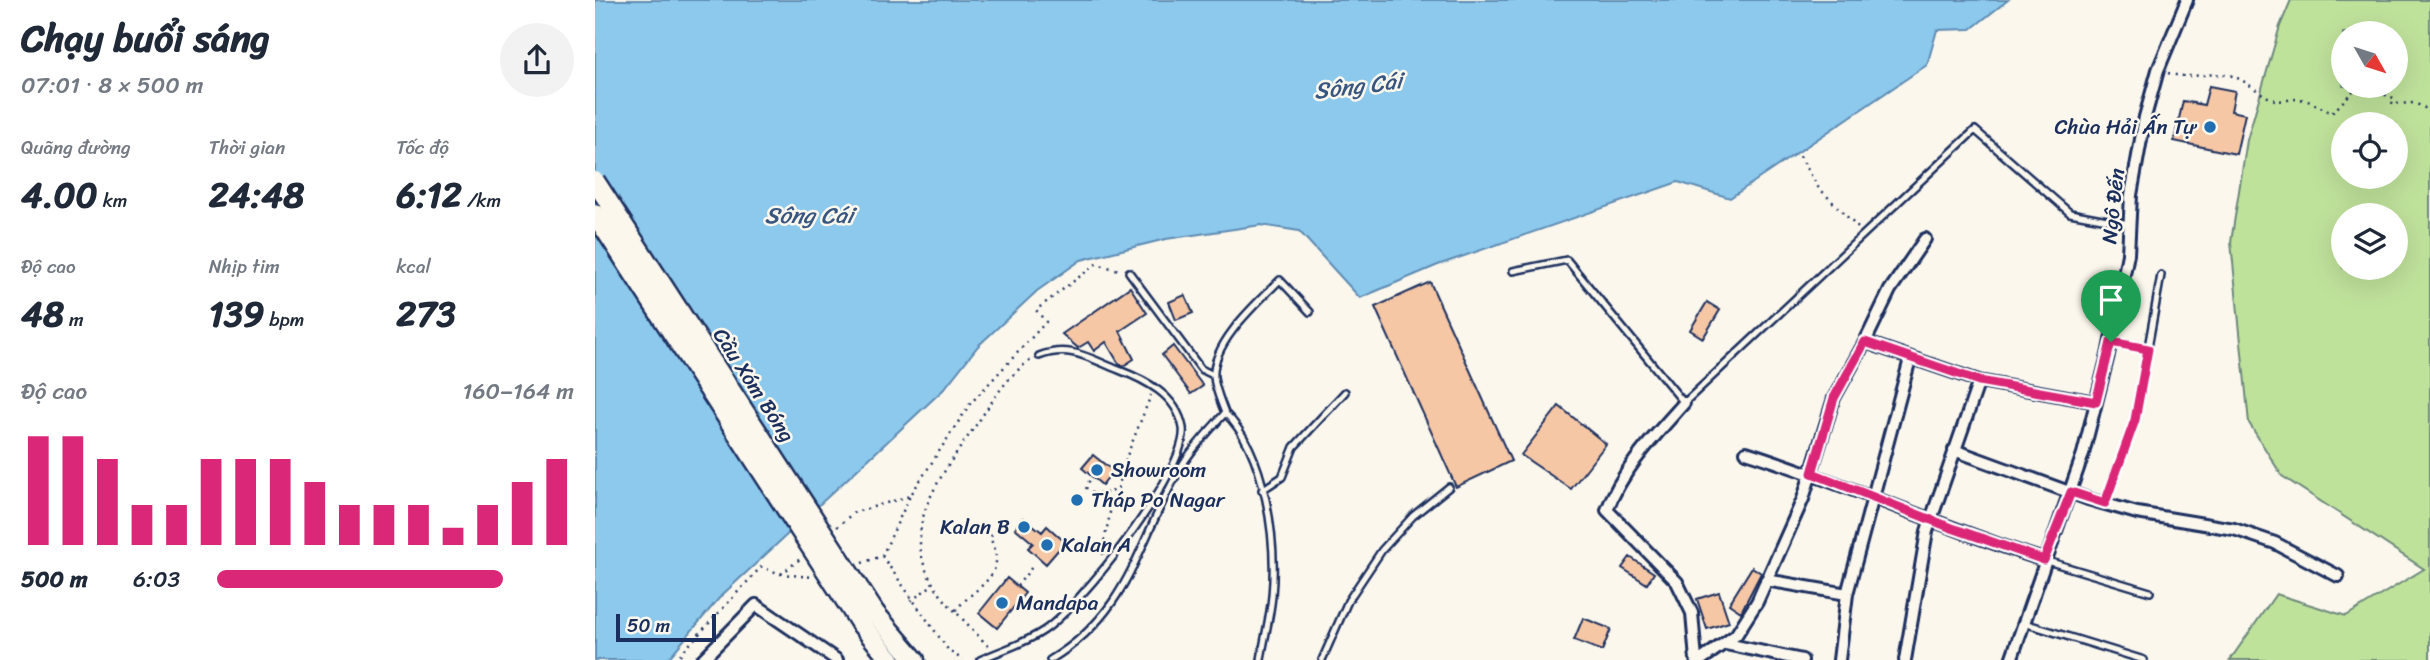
<!DOCTYPE html>
<html lang="vi">
<meta charset="utf-8">
<style>
:root{--surface:#fff;--page:#f2f2f3;--text:#1f2937;--muted:#747a83;--accent:#db2777}
body{margin:0;font-family:Sriracha,sans-serif;background:var(--page);color:var(--text);height:100vh;display:flex;flex-direction:column;font-size:26px;white-space:nowrap}
*{box-sizing:border-box;margin:0}
p{font-size:23px;color:var(--muted)}
.icon{flex:none;width:38px;height:38px;fill:none;stroke:currentColor;stroke-width:2;stroke-linecap:round;stroke-linejoin:round}
.map{position:relative;flex:1;overflow:hidden}
.panel{display:flex;flex-direction:column;background:var(--surface);width:595px}
.panel>*{flex:none}
.needle{width:46px;rotate:129deg}
.fabs{position:absolute;left:1736px;top:21px;display:grid;gap:14px}
.fabs a{display:grid;place-items:center;width:77px;height:77px;border-radius:50%;background:var(--surface);box-shadow:0 7px 28px #0002;font-size:35px}
.scale{position:absolute;left:21px;bottom:18px;width:100px;box-sizing:border-box;padding-left:7px;border:4px solid #1b2f5e;border-top:0;font-size:19px;line-height:24px;white-space:nowrap;color:#1b2f5e;-webkit-text-stroke:5px #fbf7ec;paint-order:stroke}
.pin{position:absolute;display:grid;place-items:center;width:60px;height:60px;color:#fff;margin:-72px -30px;border-radius:50% 50% 50% 0;rotate:-45deg;box-shadow:0 0 7px #0007}
.pin .icon{rotate:45deg}
.round{display:grid;place-items:center;flex:none;width:74px;height:74px;border-radius:37px;background:var(--page)}
.headline{display:flex;align-items:center;justify-content:space-between;height:119px;padding:0 21px}
h1{font-size:38px;font-weight:700;line-height:52px}
.metrics{display:grid;grid-template-columns:repeat(3,1fr);gap:10px;height:119px;padding:7px 21px}
.metrics div{display:grid;align-content:center}
.metrics b{font-size:35px;font-weight:700}
.metrics small{font-size:19px;font-weight:400}
.metrics p{font-size:19px}
.chart{height:196px;padding:14px 21px}
.chart p{display:flex;justify-content:space-between}
.chart svg{width:100%;height:126px;margin-top:7px;stroke:var(--accent);stroke-width:6}
ul{padding:0 21px;list-style:none;font-size:23px}
li{display:grid;grid-template-columns:112px 84px 1fr;align-items:center;height:52px}
li i{height:18px;border-radius:9px;background:var(--accent)}
main{display:flex;flex:1;min-height:0}
.map>svg:first-child{display:block}
.green{fill:#bfe29b;stroke:#6d887c;stroke-width:2;fill-rule:evenodd}
.water{fill:#8cc9ec;stroke:#5f8bb3;stroke-width:2}
.building{fill:#f6c7a5;stroke:#1b2f5e;stroke-width:2}
.lines{fill:none;stroke-linecap:round;stroke-linejoin:round}
.lane-casing{stroke:#1b2f5e;stroke-width:10}
.street-casing{stroke:#1b2f5e;stroke-width:16}
.primary-casing{stroke:#1b2f5e;stroke-width:23}
.path{stroke:#1b2f5e;stroke-width:2.5;stroke-dasharray:2 5;stroke-linecap:butt}
.lane{stroke:#fbf7ec;stroke-width:5}
.street{stroke:#fbf7ec;stroke-width:10}
.primary{stroke:#fbf7ec;stroke-width:18}
.primary-bridge-casing{stroke:#1b2f5e;stroke-width:23;stroke-linecap:butt}
.primary-bridge{stroke:#fbf7ec;stroke-width:18}
.route-casing{stroke:#fff;stroke-width:14}
.route{stroke:#db2777;stroke-width:9}
.poi-dot{fill:#1f6fb2;stroke:#fbf7ec;stroke-width:2.5}
.labels{text-anchor:middle;dominant-baseline:central;stroke-width:5;stroke-linejoin:round;paint-order:stroke}
.poi-label{font-size:21px;fill:#1b2f5e;stroke:#fbf7ec;text-anchor:start}
.street-label{font-size:21px;fill:#1b2f5e;stroke:#fbf7ec}
.water-label{font-size:23px;font-style:italic;fill:#375682;stroke:#fbf7ec}
</style>
<main>
<section class="panel">
<div class="headline"><div><h1>Chạy buổi sáng</h1><p>07:01 · 8 × 500 m</p></div><a class="round"><svg class="icon" aria-label="share" viewBox="0 0 24 24"><path d="M12 15V3M7 8l5-5 5 5M5 13v7h14v-7"/></svg></a></div>
<div class="metrics">
<div><p>Quãng đường</p><b>4.00<small> km</small></b></div>
<div><p>Thời gian</p><b>24:48</b></div>
<div><p>Tốc độ</p><b>6:12<small> /km</small></b></div>
</div>
<div class="metrics">
<div><p>Độ cao</p><b>48<small> m</small></b></div>
<div><p>Nhịp tim</p><b>139<small> bpm</small></b></div>
<div><p>kcal</p><b>273</b></div>
</div>
<div class="chart"><p><span>Độ cao</span>160–164 m</p>
<svg viewBox="0 0 160 44" preserveAspectRatio="none"><path d="M5 44V6M15 44V6M25 44V14M35 44V30M45 44V30M55 44V14M65 44V14M75 44V14M85 44V22M95 44V30M105 44V30M115 44V30M125 44V38M135 44V30M145 44V22M155 44V14"/></svg>
</div>
<ul>
<li><b>500 m</b>6:03<i style="width:80%"></i></li>
</ul>
</section>
<div class="map">
<svg width="1835" height="660" viewBox="0 0 1835 660">
<rect width="100%" height="100%" fill="#fbf7ec"/>
<filter id="ink" filterUnits="userSpaceOnUse"><feTurbulence type="fractalNoise" baseFrequency=".0143" numOctaves="2"/><feDisplacementMap in="SourceGraphic" scale="14" xChannelSelector="R" yChannelSelector="G"/><feConvolveMatrix kernelMatrix="1 2 1 2 8 2 1 2 1" color-interpolation-filters="sRGB"/></filter>
<g filter="url(#ink)">
<path class="green" d="M1696,0H1835V660H1635L1681,594L1751,616L1829,569L1687,476L1654,423L1636,242L1652,140L1685,26ZM1748,33H1801V86H1748ZM1748,124H1801V177H1748ZM1748,215H1801V268H1748Z"/>
<path class="water" d="M0,0H1413L1376,29L1342,30L1332,65L1135,198L1083,182L843,265L765,298L704,231L666,225L571,239L486,260L442,291L383,346L349,389L126,596L72,660H0Z"/>
<path class="building" d="M1614,86L1640,91L1636,111L1650,114L1641,154L1579,141L1588,101L1609,105Z
M835,282L916,461L861,487L780,307Z
M535,287L552,313L525,331L539,359L528,366L524,364L511,342L499,351L493,342L483,348L467,334Z
M590,295L598,313L581,320L574,302Z
M1112,302L1125,310L1108,338L1095,330Z
M578,346L608,386L596,394L567,355Z
M964,406L1011,444L976,489L926,455Z
M498,455L518,471L507,485L487,468Z
M429,518L447,532L452,526L470,542L451,564L433,548L438,543L420,528Z
M1035,557L1059,573L1052,584L1027,568Z
M1157,567L1166,573L1146,612L1134,604Z
M412,578L430,593L402,628L384,613Z
M1124,592L1134,622L1112,629L1102,599Z
M988,618L1016,629L1007,651L979,640Z"/>
<g class="lines">
<defs>
<path id="lane" d="M918,271L972,260L1089,403L1380,130L1475,213L1534,224
M534,272L606,369L618,375
M1516,342L1553,349
M630,413C626,402 620,389 619,377C616,343 663,302 685,280L715,312
M667,490L687,477L699,447L750,392
M1510,503L1540,420L1566,275
M1449,560L1555,592
M1429,623L1549,660
M385,660C406,650 429,644 448,631C484,608 594,469 588,428C582,395 550,380 524,370C495,359 476,344 444,356
M455,660C536,612 542,542 586,467C598,447 615,430 630,413C671,452 682,542 677,596C675,618 669,639 666,660
M727,660L753,601L787,550L818,516L854,487"/>
<path id="street" d="M1270,342L1295,290L1330,239
M1089,403C1059,437 1028,468 1012,510L1082,582L1097,613L1101,660
M1359,450L1493,499L1542,513L1639,529L1680,543L1743,576
M1151,452C1252,484 1348,528 1449,560
M1171,580L1252,594
M1131,644L1207,660
M107,660L161,605L242,660
M1106,660L1141,635L1162,602L1208,499L1239,398L1270,342L1384,381L1501,402
M1244,660L1252,594L1315,359
M1310,660L1332,531L1384,381
M1416,660L1488,454L1513,355L1533,254L1536,195L1550,117L1563,70L1592,0"/>
<path id="primary" d="M280,613L320,660
M265,623L296,660"/>
</defs>
<use href="#lane" class="lane-casing"/>
<use href="#street" class="street-casing"/>
<use href="#primary" class="primary-casing"/>
<path class="path" d="M1573,73C1594,80 1611,72 1633,75C1650,78 1664,95 1680,100C1686,102 1695,99 1702,99C1714,99 1726,108 1737,113L1760,89H1773L1799,98L1797,104L1820,103L1829,108L1835,104
M1205,156L1223,187L1264,229
M491,489L496,476
M496,493H514L523,488L533,453L556,395
M242,527L258,513L315,496
M508,555C508,530 519,518 514,493
M287,556L315,496L375,404L451,322L441,310L501,264L524,270
M267,563L287,556L354,651L368,660
M186,574L205,559
M422,586L437,567
M316,601L337,585
M360,611C293,544 335,491 379,428C396,404 412,374 438,359
M393,646L360,611C381,585 415,577 395,538L397,535
M80,660L166,567L186,574L217,577"/>
<use href="#lane" class="lane"/>
<use href="#street" class="street"/>
<use href="#primary" class="primary"/>
<defs>
<path id="primary-bridge" d="M0,181L280,613
M0,214L265,623"/>
</defs>
<use href="#primary-bridge" class="primary-bridge-casing"/>
<use href="#primary-bridge" class="primary-bridge"/>
</g>
</g>
<g class="lines" filter="url(#ink)">
<defs>
<path id="route" d="M1270,342L1384,381L1501,402L1516,342L1553,349L1540,420L1510,503L1476,492L1449,560L1357,528L1217,473L1239,398Z"/>
</defs>
<use href="#route" class="route-casing"/>
<use href="#route" class="route"/>
</g>
<g class="poi-dot">
<circle cx="1615" cy="127" r="7"/>
<circle cx="502" cy="470" r="7"/>
<circle cx="482" cy="500" r="7"/>
<circle cx="429" cy="527" r="7"/>
<circle cx="452" cy="545" r="7"/>
<circle cx="407" cy="603" r="7"/>
</g>
<g class="labels">
<g class="poi-label">
<text x="1601" y="127" text-anchor="end">Chùa Hải Ấn Tự</text>
<text x="516" y="470">Showroom</text>
<text x="496" y="500">Tháp Po Nagar</text>
<text x="415" y="527" text-anchor="end">Kalan B</text>
<text x="466" y="545">Kalan A</text>
<text x="421" y="603">Mandapa</text>
</g>
<g class="street-label">
<text transform="translate(1518 206) rotate(-84)">Ngô Đến</text>
<text transform="translate(159 385) rotate(57)">Cầu Xóm Bóng</text>
</g>
<g class="water-label">
<text transform="translate(763 86) rotate(-7)">Sông Cái</text>
<text x="214" y="215">Sông Cái</text>
</g>
</g>
</svg>
<div class="fabs">
<a><svg class="needle" viewBox="-14 -14 28 28"><path d="M0-13l5 13h-10z" fill="#e53935"/><path d="M0 13l5-13h-10z" fill="#747a83"/></svg></a>
<a><svg class="icon" aria-label="locate" viewBox="0 0 24 24"><circle cx="12" cy="12" r="6"/><path d="M12 2v4M12 18v4M2 12h4M18 12h4"/></svg></a>
<a><svg class="icon" aria-label="layers" viewBox="0 0 24 24"><path d="M12 4l9 5-9 5-9-5zM3 14l9 5 9-5"/></svg></a>
</div>
<div class="scale">50 m</div>
<div class="pin" style="left:1516px;top:342px;background:#1e9e55"><svg class="icon" aria-label="arrive" viewBox="0 0 24 24"><path d="M6 21V4h12l-3 4 3 4H6"/></svg></div>
</div>
</main>
